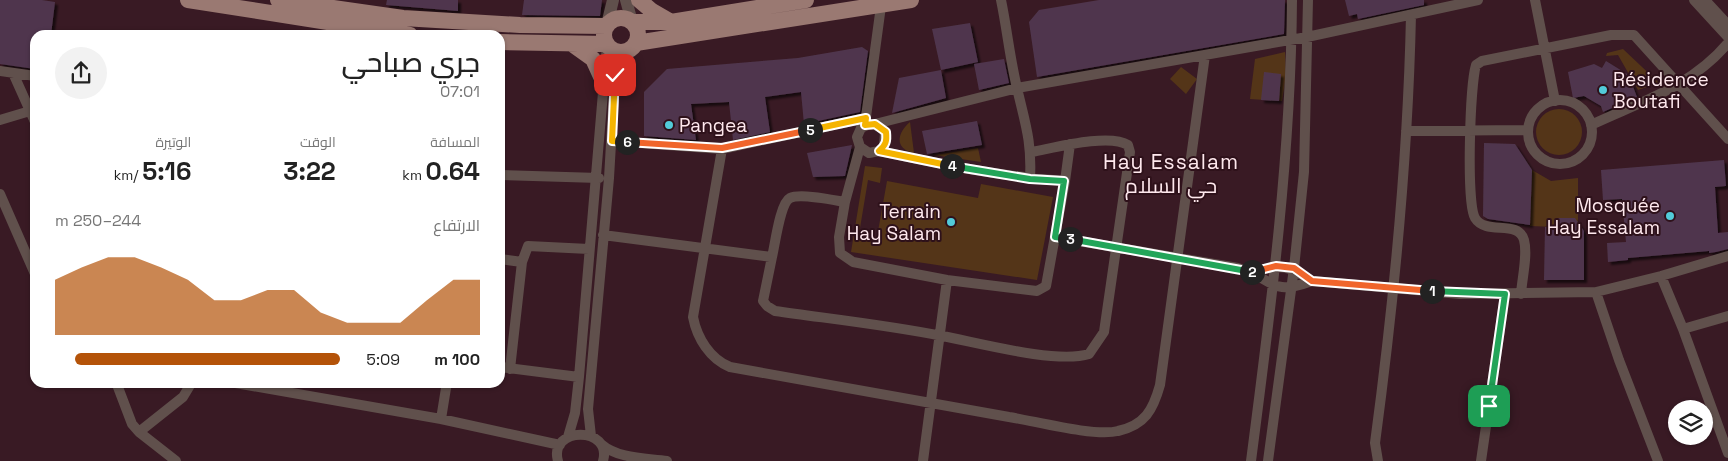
<!DOCTYPE html>
<html lang="ar">
<meta charset="utf-8">
<style>
:root{--surface:#fff;--page:#f2f2f2;--text:#222;--muted:#767676;--accent:#b45309}
body{margin:0;font-family:"Space Grotesk",Cairo,sans-serif;background:var(--page);color:var(--text);direction:rtl;height:100vh;display:flex;flex-direction:column;font-size:19px;white-space:nowrap}
*{box-sizing:border-box;margin:0}
p{font-size:16px;color:var(--muted)}
.icon{flex:none;width:28px;height:28px;fill:none;stroke:currentColor;stroke-width:2;stroke-linecap:round;stroke-linejoin:round}
.map{position:relative;flex:1;overflow:hidden;direction:ltr}
.drawer{position:absolute;left:30px;top:30px;width:475px;height:358px;display:flex;flex-direction:column;background:var(--surface);border-radius:15px;box-shadow:0 1px 4px #0004;direction:rtl}
.drawer>*{flex:none}
.fabs{position:absolute;left:1668px;top:400px;display:grid;gap:10px}
.fabs a{display:grid;place-items:center;width:45px;height:45px;border-radius:50%;background:var(--surface);box-shadow:0 1px 4px #0004;font-size:25px}
.pin{position:absolute;display:grid;place-items:center;width:42px;height:42px;color:#fff;margin:-21px;border-radius:10px;box-shadow:0 2px 8px #0006}
.km{position:absolute;width:25px;height:25px;margin:-12px;border-radius:50%;background:#222;color:#fff;font-size:14px;line-height:25px;text-align:center}
.round{display:grid;place-items:center;flex:none;width:52px;height:52px;border-radius:26px;background:var(--page)}
.headline{display:flex;align-items:center;justify-content:space-between;height:85px;padding:0 25px}
h1{font-size:28px;font-weight:600;line-height:38px}
.metrics{display:grid;grid-template-columns:repeat(3,1fr);gap:8px;height:85px;padding:5px 25px}
.metrics div{display:grid;align-content:center}
.metrics b{font-size:25px;font-weight:600}
.metrics small{font-size:14px;font-weight:400}
.metrics p{font-size:14px}
.chart{height:140px;padding:10px 25px}
.chart p{display:flex;justify-content:space-between}
.chart svg{width:100%;height:90px;margin-top:5px;fill:var(--accent);opacity:.7}
ul{padding:0 25px;list-style:none;font-size:16px}
li{display:grid;grid-template-columns:80px 60px 1fr;align-items:center;height:38px}
li i{height:12px;border-radius:6px;background:var(--accent)}
.map>svg:first-child{display:block}
.green{fill:#543518}
.building{fill:#4f364d;filter:url(#shadow)}
.lines{fill:none;stroke-linecap:round;stroke-linejoin:round}
.minor{stroke:#60504c;stroke-width:10}
.tertiary{stroke:#60504c;stroke-width:12}
.primary{stroke:#9a7972;stroke-width:16}
.split-1-casing{stroke:#fff;stroke-width:10}
.split-2-casing{stroke:#fff;stroke-width:10}
.split-3-casing{stroke:#fff;stroke-width:10}
.split-4-casing{stroke:#fff;stroke-width:10}
.split-5-casing{stroke:#fff;stroke-width:10}
.split-6-casing{stroke:#fff;stroke-width:10}
.split-7-casing{stroke:#fff;stroke-width:10}
.split-1{stroke:#22a559;stroke-width:6}
.split-2{stroke:#f0652b;stroke-width:6}
.split-3{stroke:#22a559;stroke-width:6}
.split-4{stroke:#22a559;stroke-width:6}
.split-5{stroke:#f5b400;stroke-width:6}
.split-6{stroke:#f0652b;stroke-width:6}
.split-7{stroke:#f5b400;stroke-width:6}
.poi-dot{fill:#52cbd9;stroke:#2e111a;stroke-width:2}
.labels{text-anchor:middle;dominant-baseline:central;stroke-width:4;stroke-linejoin:round;paint-order:stroke}
.poi-label{font-size:19px;fill:#fee8ed;stroke:#2e111a;text-anchor:start}
.quarter-label{font-size:21px;letter-spacing:1px;fill:#fee8ed;stroke:#2e111a}
</style>
<div class="map">
<svg width="1728" height="461" viewBox="0 0 1728 461">
<defs>
<filter id="shadow"><feDropShadow dx="3" dy="3" stdDeviation="1" flood-color="#0009"/></filter>
</defs>
<rect width="100%" height="100%" fill="#391a24"/>
<path class="green" d="M1623,49L1659,83L1638,90L1618,55L1606,56L1607,53Z
M1285,52L1286,75L1282,101L1250,99L1255,59Z
M1181,67L1197,79L1186,94L1170,79Z
M1536 132a23 23 0 1 1 46 0a23 23 0 1 1-46 0Z
M910,122L914,153C894,149 897,133 910,122Z
M978,148L981,162L934,155Z
M865,166L882,168L880,183L868,180L859,234L877,237L887,181L978,198L981,184L1053,197L1037,280L851,252Z
M1532,170L1551,181L1578,178V223L1556,227L1530,226Z"/>
<path class="building" d="M0,0H42L55,2L51,35H35V69L0,64Z
M387,0H458V11L386,5Z
M524,0H602L600,16L522,15Z
M1099,0H1285L1284,34L1037,77L1029,22L1039,10Z
M1345,0H1424V5L1358,19L1357,14L1349,16Z
M970,23L978,62L941,70L932,29Z
M862,47L868,51L860,112L804,124L801,92L765,97L770,132L733,140L729,102L691,104L696,140L644,136V92L667,69L798,58Z
M1004,59L1009,83L979,90L974,64Z
M1606,61L1627,74L1624,80L1632,84L1637,97L1603,112L1601,106L1584,96L1573,98L1568,72L1594,64L1602,68Z
M941,70L946,98L892,113L899,78Z
M1264,72L1281,74L1279,101L1261,100Z
M977,121L982,145L927,154L922,131Z
M1484,143L1515,144L1532,170L1530,225L1488,219L1483,216Z
M852,145L845,176L813,177L807,153Z
M1724,160L1726,186L1715,187L1718,233L1728,232V249L1716,252L1709,253V251L1628,258V260L1608,262L1607,243L1626,242L1622,199L1603,200L1601,170Z
M1558,218H1575L1584,231V280H1544L1545,227H1553Z"/>
<g class="lines">
<path class="minor" d="M1001,0C1007,29 1010,59 1017,88C1025,123 1032,141 1030,179
M1535,0L1555,101
M1694,0L1728,37
M1705,0L1728,25
M330,35L332,24
M0,71L35,76
M13,73L35,122
M1528 132a32 32 0 1 1 64 0a32 32 0 1 1-64 0Z
M0,120L30,111
M865,124L881,6
M875,124L1017,88L1307,37L1478,0
M1591,125C1642,101 1691,87 1728,43
M1406,131L1528,130
M612,141L722,149L866,118
M860,147L869,153L879,151L884,146L885,132L881,127L870,124L861,128L857,137L860,147L845,202L839,237L840,253L853,262L947,280L1037,291L1046,286L1065,181C1002,177 941,164 879,151
M722,149L693,317C697,338 710,359 730,367C823,383 916,400 1009,417C1035,421 1094,437 1118,431C1145,425 1153,410 1160,385L1205,55
M500,175L599,178
M1065,181L1070,144
M0,194L35,274
M603,235L772,257L763,301L767,306L775,311C831,319 887,325 942,336C979,343 1056,364 1089,354L1104,332L1130,152L1128,145C1109,133 1054,148 1032,152
M1055,237L1238,268C1275,278 1268,297 1312,281L1460,294L1596,292L1661,276L1728,256
M772,257C775,245 780,203 790,198C800,193 833,200 845,202
M500,259L522,262L510,369
M522,262L528,246L589,249
M1254,272C1281,264 1288,265 1312,281
M1661,276L1683,329L1728,453
M1596,292L1619,360L1658,461
M1521,294C1522,278 1528,255 1524,240C1518,219 1486,236 1475,218C1466,203 1470,85 1476,65L1482,61L1611,35H1634L1728,139
M1683,329L1728,316
M500,367L579,377
M116,382L132,424L139,432L176,461
M230,382L441,419L560,445
M441,419L447,382
M139,432L183,397L192,382
M591,436L588,409L609,178L615,75L622,52
M568,437L575,413L579,377L607,45
M601,444C618,459 646,458 667,461
M558,461C548,426 613,426 603,461
M923,461L947,280
M1251,461C1271,307 1291,155 1292,0
M1268,461L1294,268L1304,172L1308,0
M1378,461L1375,443C1394,301 1408,158 1411,15
M1481,461L1505,295"/>
<path class="tertiary" d="M626,0L632,22
M607,25L613,0"/>
<path class="primary" d="M188,0L410,35
M278,0L403,18L520,25L607,26
M639,0L652,11L671,22
M604 35a17 17 0 1 1 34 0a17 17 0 1 1-34 0Z
M633,22H671L806,0
M500,42L607,44
M636,43L911,0
M572,44L593,59L603,81"/>
</g>
<g class="lines">
<defs>
<path id="split-1" d="M1432,291L1505,294L1489,406"/>
<path id="split-2" d="M1252,272L1276,266L1294,268L1312,281L1432,291"/>
<path id="split-3" d="M1070,239L1252,272"/>
<path id="split-4" d="M952,166L1030,179L1064,181L1055,237L1070,239"/>
<path id="split-5" d="M810,130L866,118L865,125L875,124L886,132C887,141 886,145 879,151L952,166"/>
<path id="split-6" d="M627,142L722,148L810,130"/>
<path id="split-7" d="M615,75L612,141L627,142"/>
</defs>
<use href="#split-1" class="split-1-casing"/>
<use href="#split-2" class="split-2-casing"/>
<use href="#split-3" class="split-3-casing"/>
<use href="#split-4" class="split-4-casing"/>
<use href="#split-5" class="split-5-casing"/>
<use href="#split-6" class="split-6-casing"/>
<use href="#split-7" class="split-7-casing"/>
<use href="#split-1" class="split-1"/>
<use href="#split-2" class="split-2"/>
<use href="#split-3" class="split-3"/>
<use href="#split-4" class="split-4"/>
<use href="#split-5" class="split-5"/>
<use href="#split-6" class="split-6"/>
<use href="#split-7" class="split-7"/>
</g>
<g class="poi-dot">
<circle cx="1603" cy="90" r="5"/>
<circle cx="669" cy="125" r="5"/>
<circle cx="1670" cy="216" r="5"/>
<circle cx="951" cy="222" r="5"/>
</g>
<g class="labels">
<g class="poi-label">
<text x="1613" y="79">Résidence<tspan x="1613" dy="22">Boutafi</tspan></text>
<text x="679" y="125">Pangea</text>
<text x="1660" y="205" text-anchor="end">Mosquée<tspan x="1660" dy="22">Hay Essalam</tspan></text>
<text x="941" y="211" text-anchor="end">Terrain<tspan x="941" dy="22">Hay Salam</tspan></text>
</g>
<g class="quarter-label">
<text x="1171" y="161">Hay Essalam<tspan x="1171" dy="24">حي السلام</tspan></text>
</g>
</g>
</svg>
<div class="fabs">
<a><svg class="icon" aria-label="layers" viewBox="0 0 24 24"><path d="M12 4l9 5-9 5-9-5zM3 14l9 5 9-5"/></svg></a>
</div>
<div class="pin" style="left:1489px;top:406px;background:#1e9e55"><svg class="icon" aria-label="arrive" viewBox="0 0 24 24"><path d="M6 21V4h12l-3 4 3 4H6"/></svg></div>
<div class="pin" style="left:615px;top:75px;background:#d93025"><svg class="icon" aria-label="check" viewBox="0 0 24 24"><path d="M5 12l5 5 9-10"/></svg></div>
<b class="km" style="left:1432px;top:291px">1</b>
<b class="km" style="left:1252px;top:272px">2</b>
<b class="km" style="left:1070px;top:239px">3</b>
<b class="km" style="left:952px;top:166px">4</b>
<b class="km" style="left:810px;top:130px">5</b>
<b class="km" style="left:627px;top:142px">6</b>
<section class="drawer">
<div class="headline"><div><h1>جري صباحي</h1><p>07:01</p></div><a class="round"><svg class="icon" aria-label="share" viewBox="0 0 24 24"><path d="M12 15V3M7 8l5-5 5 5M5 13v7h14v-7"/></svg></a></div>
<div class="metrics">
<div><p>المسافة</p><b>0.64<small> km</small></b></div>
<div><p>الوقت</p><b>3:22</b></div>
<div><p>الوتيرة</p><b>5:16<small> /km</small></b></div>
</div>
<div class="chart"><p><span>الارتفاع</span>244–250 m</p>
<svg viewBox="0 0 160 44" preserveAspectRatio="none"><path d="M0 44V17L10 11L20 6L30 6L40 11L50 17L60 27L70 27L80 22L90 22L100 33L110 38L120 38L130 38L140 27L150 17L160 17V44z"/></svg>
</div>
<ul>
<li><b>100 m</b>5:09<i style="width:93%"></i></li>
</ul>
</section>
</div>
